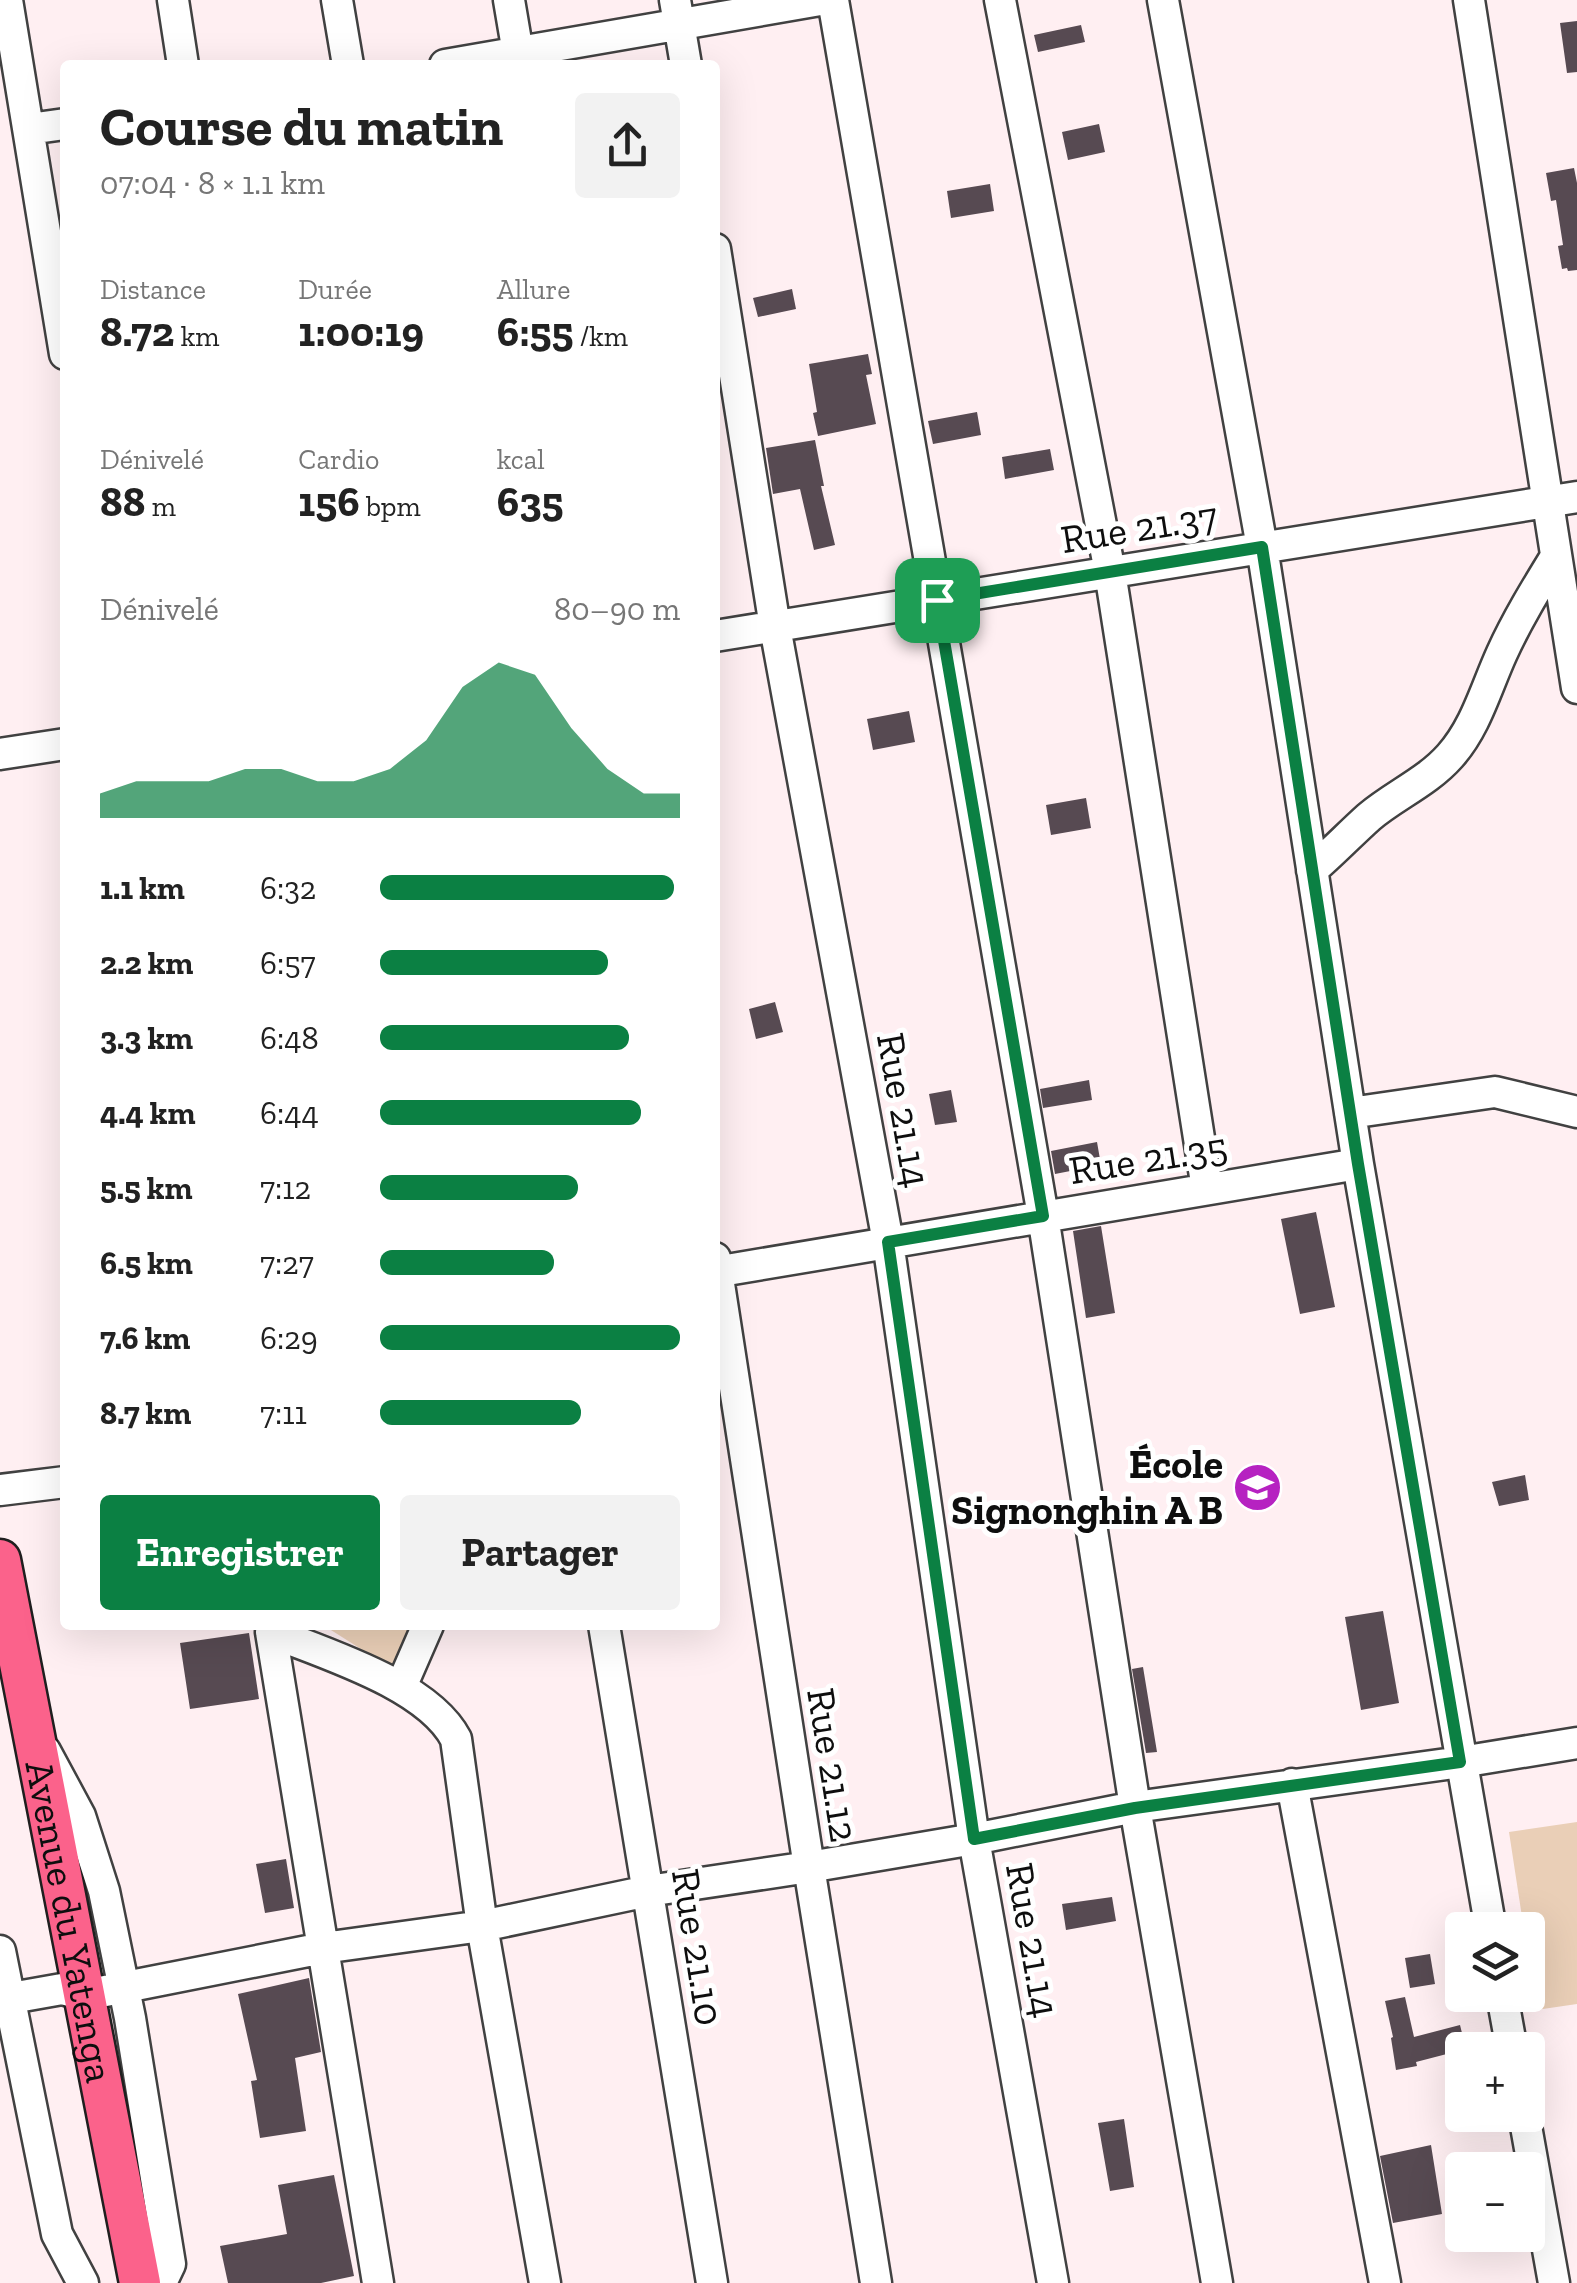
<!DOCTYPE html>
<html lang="fr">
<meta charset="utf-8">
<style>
:root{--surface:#fff;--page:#f2f2f2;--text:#222;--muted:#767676;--accent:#0b8043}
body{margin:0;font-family:"Zilla Slab",serif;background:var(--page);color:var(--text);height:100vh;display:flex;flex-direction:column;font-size:38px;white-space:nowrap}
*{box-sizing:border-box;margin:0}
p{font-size:32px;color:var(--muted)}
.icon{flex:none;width:55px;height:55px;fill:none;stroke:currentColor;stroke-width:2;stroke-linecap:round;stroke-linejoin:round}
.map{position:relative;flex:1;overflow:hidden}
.sheet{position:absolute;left:60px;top:60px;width:660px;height:1570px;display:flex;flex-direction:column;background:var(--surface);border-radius:10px;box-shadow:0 10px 40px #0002}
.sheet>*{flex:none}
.fabs{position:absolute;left:1445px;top:1912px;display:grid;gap:20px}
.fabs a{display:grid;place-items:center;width:100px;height:100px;border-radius:10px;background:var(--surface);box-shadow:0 10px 40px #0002;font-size:50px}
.pin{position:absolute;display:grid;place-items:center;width:85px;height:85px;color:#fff;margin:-42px;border-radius:20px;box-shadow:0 5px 15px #0006}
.round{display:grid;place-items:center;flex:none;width:105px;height:105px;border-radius:10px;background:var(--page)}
.headline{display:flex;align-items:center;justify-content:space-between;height:170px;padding:0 40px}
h1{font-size:55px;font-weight:800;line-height:75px}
.metrics{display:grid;grid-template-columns:repeat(3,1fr);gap:15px;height:170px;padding:10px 40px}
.metrics div{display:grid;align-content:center}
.metrics b{font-size:42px;font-weight:800}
.metrics small{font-size:28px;font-weight:400}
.metrics p{font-size:28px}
.chart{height:280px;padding:20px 40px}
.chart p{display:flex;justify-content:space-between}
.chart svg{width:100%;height:180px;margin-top:10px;fill:var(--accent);opacity:.7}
.button{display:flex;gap:20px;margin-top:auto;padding:20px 40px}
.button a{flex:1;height:115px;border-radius:10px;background:var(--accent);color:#fff;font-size:40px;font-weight:800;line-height:115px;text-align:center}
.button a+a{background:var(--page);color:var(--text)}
ul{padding:0 40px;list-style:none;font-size:32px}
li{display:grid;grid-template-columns:160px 120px 1fr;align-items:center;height:75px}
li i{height:25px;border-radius:12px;background:var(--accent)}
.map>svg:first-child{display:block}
.green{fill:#eacfb7}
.building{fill:#574a52}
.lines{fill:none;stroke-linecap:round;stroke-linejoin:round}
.minor-casing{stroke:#414141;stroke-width:35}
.major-casing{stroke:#1f1f1f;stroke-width:45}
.minor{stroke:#fff;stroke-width:30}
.major{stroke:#fb628b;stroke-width:40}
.route-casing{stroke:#fff;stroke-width:20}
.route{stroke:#0b8043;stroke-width:12}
.labels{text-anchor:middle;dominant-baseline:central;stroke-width:10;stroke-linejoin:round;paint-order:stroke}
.street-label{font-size:40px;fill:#0e0e0e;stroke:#fff}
.poi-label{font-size:40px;font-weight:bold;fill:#0e0e0e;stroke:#fff;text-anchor:end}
</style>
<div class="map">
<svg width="1577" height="2283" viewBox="0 0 1577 2283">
<rect width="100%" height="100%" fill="#ffeff2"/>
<path class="green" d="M323,1625H414L391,1668Z
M1577,1822V2004L1536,2010L1528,1953V1930H1524L1509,1832Z"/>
<path class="building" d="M1577,21V72L1567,73L1560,23Z
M1081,25L1085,42L1038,52L1034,35Z
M1099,124L1105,152L1068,160L1062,132Z
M1574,168L1577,183V270L1568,271L1567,268L1562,269L1558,246L1563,245L1556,200L1551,201L1546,173Z
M990,184L994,211L951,218L947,191Z
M792,289L796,309L758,317L753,298Z
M868,354L872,374L866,375L876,424L818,436L813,413L817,412L809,364Z
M977,412L981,435L933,444L928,421Z
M815,440L824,486H821L835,545L814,550L800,489L773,494L766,448Z
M1050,449L1054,470L1005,479L1002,457Z
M909,711L915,742L873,750L867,719Z
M1086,798L1091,828L1051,835L1046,805Z
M775,1002L783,1032L756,1039L749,1009Z
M1089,1080L1092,1100L1043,1108L1040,1089Z
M951,1090L957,1122L935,1125L929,1094Z
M1097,1142L1101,1165L1055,1174L1051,1151Z
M1316,1212L1335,1307L1300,1314L1281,1219Z
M1101,1226L1115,1313L1086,1318L1073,1231Z
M1525,1475L1529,1500L1499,1506L1492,1482Z
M1383,1611L1399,1703L1361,1710L1345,1617Z
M249,1633L259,1699L190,1709L180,1643Z
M1143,1667L1157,1752L1146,1753L1132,1669Z
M286,1859L294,1908L265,1913L256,1864Z
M1112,1897L1116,1921L1066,1930L1062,1904Z
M1430,1954L1435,1984L1410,1988L1405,1958Z
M309,1978L321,2052L295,2058L306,2131L260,2138L251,2081L257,2080L238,1994Z
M1405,1997L1414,2037L1460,2025L1466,2049L1416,2062L1417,2066L1396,2070L1391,2038L1393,2037L1385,2001Z
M1124,2119L1134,2187L1110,2191L1098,2123Z
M1431,2145L1442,2214L1393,2223L1380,2156Z
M334,2175L354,2276L321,2283H228L220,2246L287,2234L278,2185Z"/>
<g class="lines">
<defs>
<path id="minor" d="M7,0L65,354
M173,0L183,65
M337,0L348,65
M509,0L520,65
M675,0L686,65
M833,0L1043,1216L1135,1807L1217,2283
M1000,0L1110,572L1207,1189
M1163,0L1262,547L1358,1164L1491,1930
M1469,0L1577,688
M445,65L820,0
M29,129L65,124
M715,249L775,627L888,1242L974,1839L1053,2283
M715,636L1577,497
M0,754L65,744
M1312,870C1332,853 1350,834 1369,817C1395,795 1427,782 1450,756C1476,727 1486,688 1502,653C1517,620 1536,589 1555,558
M1350,1113L1495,1092L1577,1112
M715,1258L809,1867L876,2283
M715,1272L1358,1164
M0,1490L65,1482
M604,1625L712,2283
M271,1632C326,1654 428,1685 456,1739L482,1926L545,2283
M271,1632L378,2283
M401,1687L428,1625
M45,1751L80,1816L104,1891L130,2018L170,2264L161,2283
M1292,1784L1385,2283
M0,1951L57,2234L83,2283
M1502,1995L1512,2050
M0,2000L62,1989L85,1995L323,1948L482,1926L648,1891L809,1867L974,1839L1135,1807L1461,1762L1577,1743
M1524,2115L1554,2283"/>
<g id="major">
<path id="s1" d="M0,1560L140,2283"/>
</g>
</defs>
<use href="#minor" class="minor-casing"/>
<use href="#major" class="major-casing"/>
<use href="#minor" class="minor"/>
<use href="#major" class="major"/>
</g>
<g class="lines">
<defs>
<path id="route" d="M1262,547L1358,1164L1460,1762L1135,1808L974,1839L888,1242L1043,1216L937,600Z"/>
</defs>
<use href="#route" class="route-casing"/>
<use href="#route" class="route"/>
</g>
<defs>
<symbol id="school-disc" viewBox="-11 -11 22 22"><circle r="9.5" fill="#b622c1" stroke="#fff"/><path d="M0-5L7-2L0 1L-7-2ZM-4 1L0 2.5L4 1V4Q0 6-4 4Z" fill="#fff"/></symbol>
</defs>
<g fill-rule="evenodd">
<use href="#school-disc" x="1230" y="1460" width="55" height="55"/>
</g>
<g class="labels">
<g class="street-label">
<text transform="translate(1139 527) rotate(-9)">Rue 21.37</text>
<text transform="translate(904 1110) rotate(80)">Rue 21.14</text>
<text transform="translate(1148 1158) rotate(-9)">Rue 21.35</text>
<text transform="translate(833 1765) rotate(81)">Rue 21.12</text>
<text stroke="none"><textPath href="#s1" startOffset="368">Avenue du Yatenga</textPath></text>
<text transform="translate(1033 1940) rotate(80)">Rue 21.14</text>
<text transform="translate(698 1947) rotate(81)">Rue 21.10</text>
</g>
<g class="poi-label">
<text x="1223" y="1464">École<tspan x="1223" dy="46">Signonghin A B</tspan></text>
</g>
</g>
</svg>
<div class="fabs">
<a><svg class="icon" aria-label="layers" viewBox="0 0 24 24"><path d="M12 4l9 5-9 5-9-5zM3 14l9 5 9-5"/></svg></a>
<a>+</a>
<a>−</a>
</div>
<div class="pin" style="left:937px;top:600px;background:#1e9e55"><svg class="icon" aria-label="arrive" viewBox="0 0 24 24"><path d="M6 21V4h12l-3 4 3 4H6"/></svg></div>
<section class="sheet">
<div class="headline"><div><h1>Course du matin</h1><p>07:04 · 8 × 1.1 km</p></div><a class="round"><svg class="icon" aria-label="share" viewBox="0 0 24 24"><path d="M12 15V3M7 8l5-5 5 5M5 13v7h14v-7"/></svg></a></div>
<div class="metrics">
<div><p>Distance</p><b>8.72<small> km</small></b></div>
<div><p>Durée</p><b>1:00:19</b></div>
<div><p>Allure</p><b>6:55<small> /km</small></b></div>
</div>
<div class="metrics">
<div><p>Dénivelé</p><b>88<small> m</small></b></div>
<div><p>Cardio</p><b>156<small> bpm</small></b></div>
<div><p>kcal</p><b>635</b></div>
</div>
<div class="chart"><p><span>Dénivelé</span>80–90 m</p>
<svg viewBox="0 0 160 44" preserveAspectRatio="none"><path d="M0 44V38L10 35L20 35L30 35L40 32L50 32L60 35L70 35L80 32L90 25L100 12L110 6L120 9L130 22L140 32L150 38L160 38V44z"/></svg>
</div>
<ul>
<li><b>1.1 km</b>6:32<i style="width:98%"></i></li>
<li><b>2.2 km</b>6:57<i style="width:76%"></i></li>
<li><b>3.3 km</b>6:48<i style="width:83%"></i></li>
<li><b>4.4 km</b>6:44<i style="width:87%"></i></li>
<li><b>5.5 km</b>7:12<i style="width:66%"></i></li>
<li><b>6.5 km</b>7:27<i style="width:58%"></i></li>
<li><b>7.6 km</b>6:29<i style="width:100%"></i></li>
<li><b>8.7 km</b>7:11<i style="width:67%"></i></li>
</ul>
<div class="button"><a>Enregistrer</a><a>Partager</a></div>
</section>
</div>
